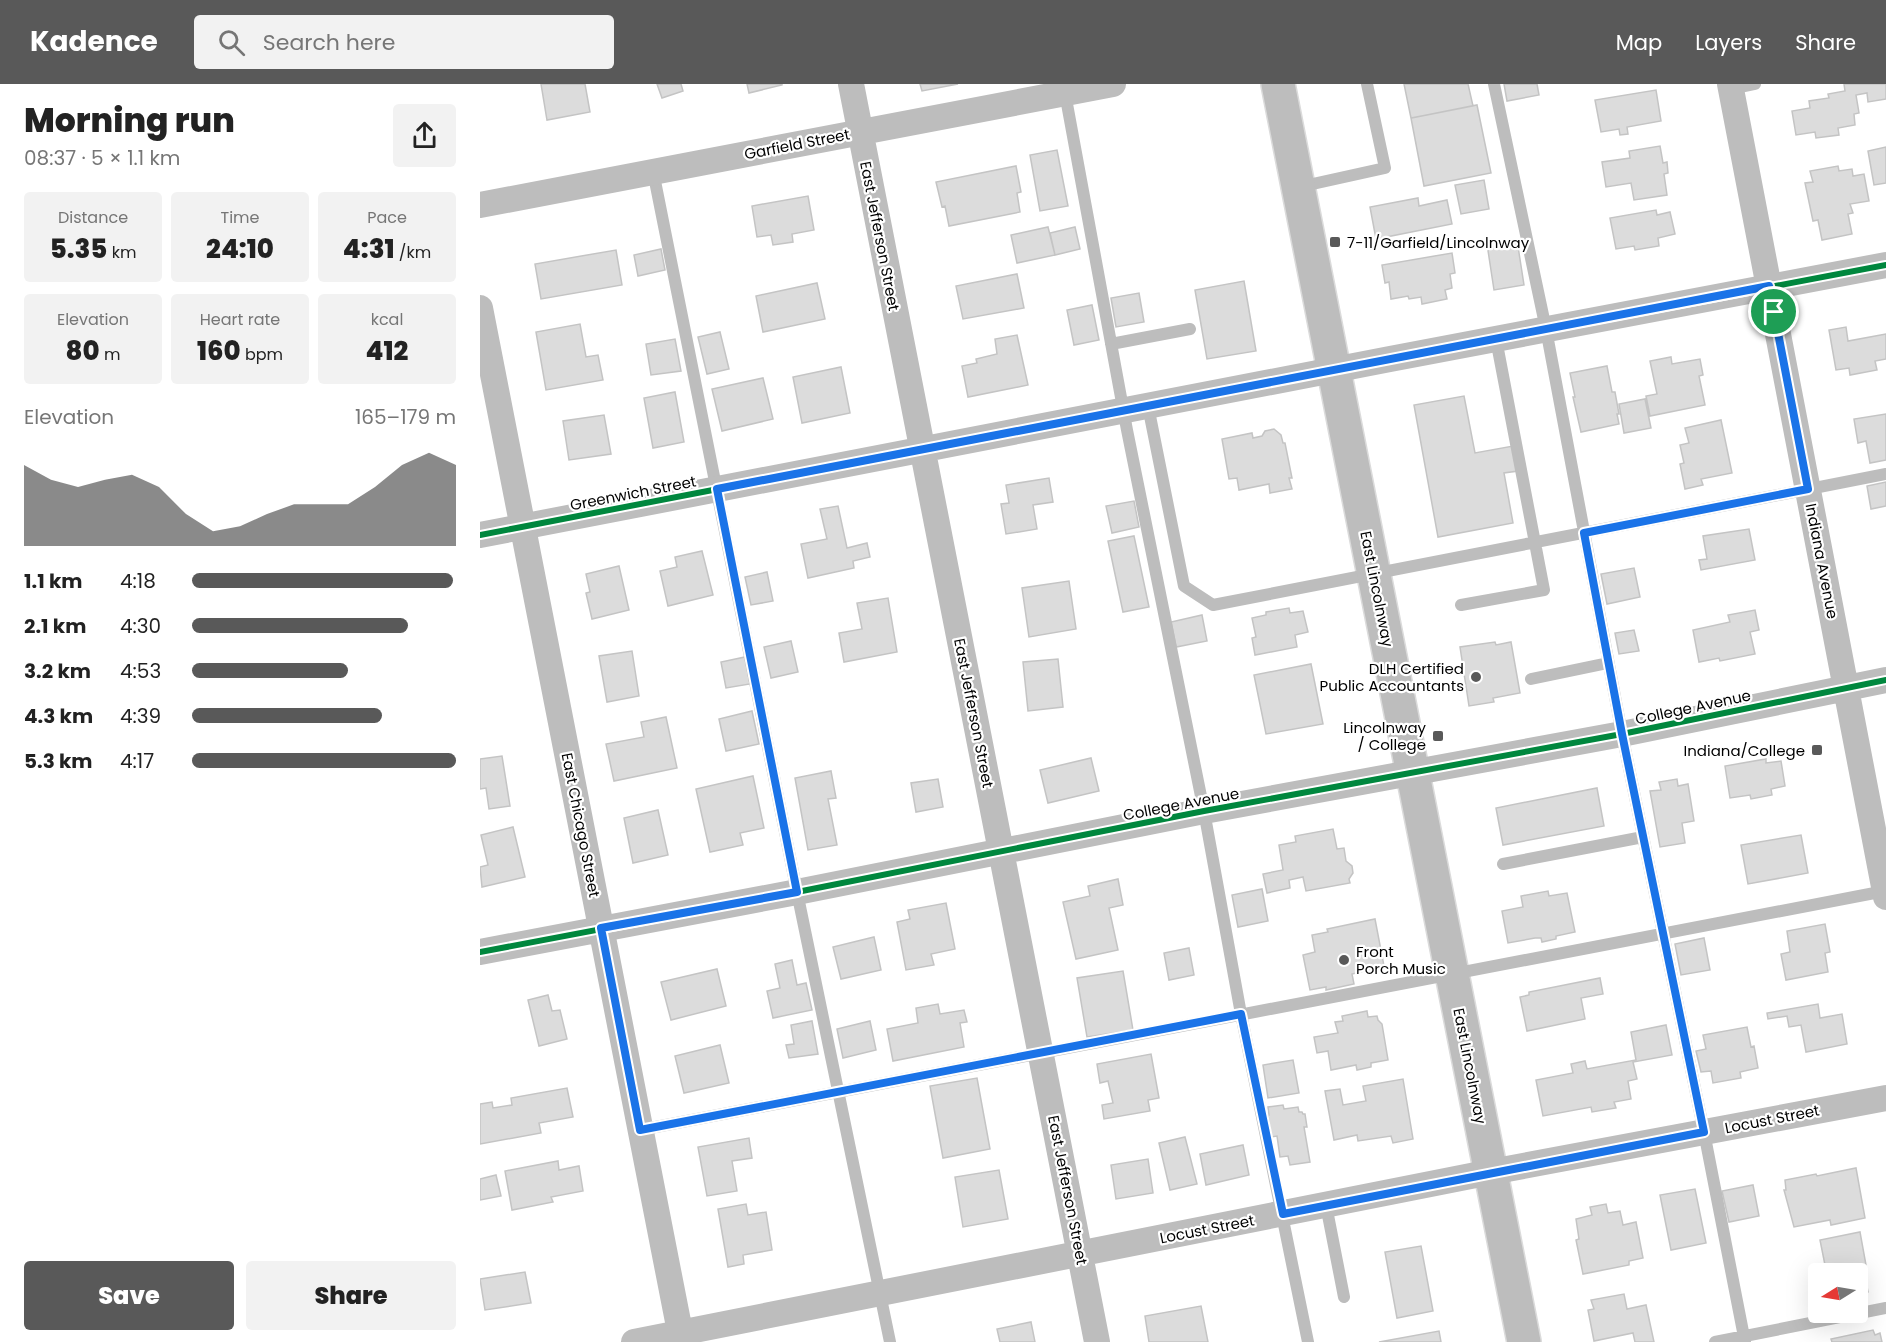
<!DOCTYPE html>
<meta charset="utf-8">
<style>
:root{--surface:#fff;--page:#f2f2f2;--text:#222;--muted:#767676;--accent:#595959}
body{margin:0;font-family:Poppins,sans-serif;background:var(--page);color:var(--text);height:100vh;display:flex;flex-direction:column;font-size:22px;white-space:nowrap}
*{box-sizing:border-box;margin:0}
p{font-size:20px;color:var(--muted)}
.icon{flex:none;width:33px;height:33px;fill:none;stroke:currentColor;stroke-width:2;stroke-linecap:round;stroke-linejoin:round}
.map{position:relative;flex:1;overflow:hidden}
.side{display:flex;flex-direction:column;background:var(--surface);width:480px}
.side>*{flex:none}
.needle{width:39px;rotate:259deg}
.fabs{position:absolute;left:1328px;top:1179px;display:grid;gap:12px}
.fabs a{display:grid;place-items:center;width:60px;height:60px;border-radius:6px;background:var(--surface);box-shadow:0 6px 24px #0002;font-size:30px}
.pin{position:absolute;display:grid;place-items:center;width:51px;height:51px;color:#fff;margin:-26px;border:3px solid #fff;border-radius:50%;box-shadow:0 2px 6px #0007}
.round{display:grid;place-items:center;flex:none;width:63px;height:63px;border-radius:6px;background:var(--page)}
.summary{display:flex;align-items:center;justify-content:space-between;height:102px;padding:0 24px}
h1{font-size:33px;font-weight:800;line-height:45px}
.stats{display:grid;grid-template-columns:repeat(3,1fr);gap:9px;height:102px;padding:6px 24px}
.stats div{display:grid;align-content:center;border-radius:6px;background:var(--page);text-align:center}
.stats b{font-size:26px;font-weight:800}
.stats small{font-size:16px;font-weight:400}
.stats p{font-size:16px}
.chart{height:168px;padding:12px 24px}
.chart p{display:flex;justify-content:space-between}
.chart svg{width:100%;height:108px;margin-top:6px;fill:var(--accent);opacity:.7}
.button{display:flex;gap:12px;margin-top:auto;padding:12px 24px}
.button a{flex:1;height:69px;border-radius:6px;background:var(--accent);color:#fff;font-size:24px;font-weight:800;line-height:69px;text-align:center}
.button a+a{background:var(--page);color:var(--text)}
ul{padding:0 24px;list-style:none;font-size:20px}
li{display:grid;grid-template-columns:96px 72px 1fr;align-items:center;height:45px}
li i{height:15px;border-radius:8px;background:var(--accent)}
header{display:flex;align-items:center;gap:36px;box-sizing:border-box;height:84px;padding:0 30px;background:var(--accent);color:#fff}
header strong{font-size:28px}
nav{display:flex;gap:33px;margin-inline-start:auto;font-size:21px}
.search{width:420px;height:54px;background:var(--page);display:flex;align-items:center;gap:15px;box-sizing:border-box;padding:0 21px;border-radius:6px;color:var(--muted);font-size:22px}
main{display:flex;flex:1;min-height:0}
.map>svg:first-child{display:block}
.building{fill:#dcdcdc;stroke:#c4c4c4;stroke-width:1.5}
.lines{fill:none;stroke-linecap:round;stroke-linejoin:round}
.primary-casing{stroke:#dbdbdb;stroke-width:36}
.lane{stroke:#bdbdbd;stroke-width:12}
.street{stroke:#bdbdbd;stroke-width:26}
.primary{stroke:#bdbdbd;stroke-width:33}
.cycleway-casing{stroke:#fff;stroke-width:10}
.cycleway{stroke:#00873e;stroke-width:6}
.route-casing{stroke:#fff;stroke-width:12}
.route{stroke:#1a73e8;stroke-width:8}
.poi-dot{fill:#595959;stroke:#fff;stroke-width:2}
.labels{text-anchor:middle;dominant-baseline:central;stroke-width:4.5;stroke-linejoin:round;paint-order:stroke}
.street-label{font-size:15px;fill:#000;stroke:#fff}
.poi-label{font-size:15px;fill:#000;stroke:#fff;text-anchor:end}
</style>
<header>
<strong>Kadence</strong>
<div class="search"><svg class="icon" aria-label="search" viewBox="0 0 24 24"><circle cx="10" cy="10" r="6"/><path d="M15 15l6 6"/></svg>Search here</div>
<nav><a>Map</a><a>Layers</a><a>Share</a></nav>
</header>
<main>
<section class="side">
<div class="summary"><div><h1>Morning run</h1><p>08:37 · 5 × 1.1 km</p></div><a class="round"><svg class="icon" aria-label="share" viewBox="0 0 24 24"><path d="M12 15V3M7 8l5-5 5 5M5 13v7h14v-7"/></svg></a></div>
<div class="stats">
<div><p>Distance</p><b>5.35<small> km</small></b></div>
<div><p>Time</p><b>24:10</b></div>
<div><p>Pace</p><b>4:31<small> /km</small></b></div>
</div>
<div class="stats">
<div><p>Elevation</p><b>80<small> m</small></b></div>
<div><p>Heart rate</p><b>160<small> bpm</small></b></div>
<div><p>kcal</p><b>412</b></div>
</div>
<div class="chart"><p><span>Elevation</span>165–179 m</p>
<svg viewBox="0 0 160 44" preserveAspectRatio="none"><path d="M0 44V11L10 17L20 20L30 17L40 15L50 20L60 31L70 38L80 36L90 31L100 27L110 27L120 27L130 20L140 11L150 6L160 11V44z"/></svg>
</div>
<ul>
<li><b>1.1 km</b>4:18<i style="width:99%"></i></li>
<li><b>2.1 km</b>4:30<i style="width:82%"></i></li>
<li><b>3.2 km</b>4:53<i style="width:59%"></i></li>
<li><b>4.3 km</b>4:39<i style="width:72%"></i></li>
<li><b>5.3 km</b>4:17<i style="width:100%"></i></li>
</ul>
<div class="button"><a>Save</a><a>Share</a></div>
</section>
<div class="map">
<svg width="1406" height="1258" viewBox="0 0 1406 1258">
<rect width="100%" height="100%" fill="#fff"/>
<path class="building" d="M61,0H105L110,28L67,36Z
M177,0H201L203,7L182,14Z
M267,0H302V1L269,9Z
M440,0H478L442,7Z
M924,0H988L993,22L931,34Z
M1024,0H1057L1059,11L1027,17Z
M1364,0H1406V15L1388,18L1387,9L1376,11L1379,29L1374,30L1375,41L1358,44L1359,51L1336,54L1335,48L1316,51L1312,27L1330,24L1329,17L1349,14L1348,10L1365,7Z
M1176,6L1181,37L1147,43L1148,50L1140,51L1139,45L1121,48L1115,16Z
M997,21L1011,89L944,102L931,34Z
M1180,62L1183,79L1187,78L1188,89L1184,90L1187,111L1154,116L1151,99L1126,103L1122,78L1150,74L1149,67Z
M1406,63V99L1394,101L1388,67Z
M577,66L588,122L560,127L550,71Z
M536,82L541,108L537,109L540,128L469,142L465,122L462,123L456,98Z
M1358,82L1359,87L1372,85L1373,92L1384,90L1389,117L1370,120L1373,129L1368,130L1372,150L1342,156L1338,136L1333,137L1325,99L1333,98L1330,87Z
M1004,96L1009,125L981,130L975,101Z
M328,112L334,146L312,150L313,158L293,161L291,151L277,153L272,122Z
M938,114L939,122L967,116L972,140L896,155L890,123Z
M1176,126L1177,131L1190,128L1195,150L1178,154L1179,162L1155,166L1154,162L1136,165L1130,134Z
M568,143L575,171L537,179L531,151Z
M595,143L600,165L575,171L570,149Z
M1037,156L1044,201L1014,206L1007,160Z
M181,165L185,186L158,192L154,171Z
M136,166L142,201L61,215L55,180Z
M972,169L975,189L970,190L972,204L965,206L967,215L942,220L941,213L929,215L928,212L911,215L909,198L905,199L902,181Z
M537,190L544,224L483,235L476,202Z
M764,197L776,267L727,275L715,206Z
M337,199L345,235L283,248L276,212Z
M659,209L664,238L636,243L631,214Z
M612,221L619,256L594,261L587,226Z
M100,240L106,273L118,271L123,296L66,306L56,248Z
M1366,243L1368,257L1406,250V275L1395,277L1397,286L1370,291L1369,284L1356,286L1349,246Z
M240,248L249,285L227,290L218,253Z
M537,251L548,301L488,313L482,282L497,279L496,275L517,270L515,255Z
M195,255L201,287L171,291L166,260Z
M1191,273L1192,280L1220,275L1223,291L1219,292L1225,321L1170,332L1166,312L1177,310L1170,277Z
M1127,282L1132,308H1135L1139,330H1137L1139,340L1101,348L1093,313H1095L1090,289Z
M361,283L370,329L322,339L313,293Z
M283,294L293,335L242,347L232,305Z
M195,308L204,358L173,364L164,314Z
M984,312L995,369L1033,362L1038,387L1024,389L1033,439L958,453L934,321Z
M1165,315L1171,344L1144,349L1139,320Z
M1406,330V376L1390,379L1386,357L1378,359L1374,335Z
M124,331L131,370L89,376L83,337Z
M1241,336L1252,389L1221,395L1223,401L1205,405L1200,380L1204,379L1200,361L1209,359L1205,344Z
M794,345L801,351L803,359H805L812,394H809L812,405L790,409L789,400L759,406L757,394L749,395L742,355L772,349L773,354L782,352L785,347Z
M569,394L573,418L553,421L557,445L526,450L521,420L529,419L526,401Z
M1406,398V422L1391,425L1387,402Z
M654,417L659,443L632,449L626,422Z
M358,422L367,464L387,459L390,473L373,477L374,484L328,494L321,460L347,455L340,425Z
M1269,445L1275,476L1221,486L1219,476L1227,475L1223,452Z
M654,452L669,523L643,528L628,457Z
M222,467L233,511L188,522L180,487L197,483L195,473Z
M139,482L149,526L112,535L106,509L110,508L106,490Z
M1154,484L1160,513L1127,520L1121,490Z
M287,488L293,517L271,521L265,493Z
M589,497L596,545L549,553L542,504Z
M408,514L417,568L364,578L359,549L382,545L377,519Z
M809,524L810,529L823,527L828,548L815,551L817,563L775,571L772,554L776,553L772,534L786,531V528Z
M1275,526L1279,546L1270,548L1275,570L1240,577L1239,574L1219,578L1213,546L1250,538L1248,531Z
M722,531L727,557L696,563L691,538Z
M1154,546L1159,567L1139,570L1135,549Z
M311,557L318,588L291,594L284,563Z
M1015,558L1016,561L1031,558L1040,609L1013,614L1014,618L989,622L980,563Z
M152,567L159,612L127,618L119,572Z
M265,573L270,600L246,604L241,578Z
M578,575L583,623L548,627L543,578Z
M831,580L843,640L786,650L774,591Z
M272,627L279,660L246,667L239,635Z
M186,633L197,684L134,697L126,660L164,653L161,638Z
M22,672L30,722L9,725L6,704L0,705V675Z
M611,674L619,707L568,719L560,686Z
M1286,675V679L1301,677L1305,702L1291,705L1292,711L1271,715L1270,711L1250,714L1245,682Z
M351,687L356,714L348,715L357,761L328,766L315,694Z
M273,692L284,744L260,749L263,761L230,768L216,705Z
M458,695L463,723L436,728L431,699Z
M1197,695L1198,702L1208,700L1214,737L1202,739L1205,759L1180,763L1170,707L1181,706L1179,698Z
M1117,704L1124,742L1023,761L1016,724Z
M178,726L188,771L153,779L144,734Z
M33,743L45,793L2,803L0,783L8,781L1,751Z
M853,745L857,765L864,764L866,777L872,782L873,789L869,795L870,799L826,807L823,793L809,796L810,804L787,809L783,790L803,786L799,761L816,758L815,752Z
M1321,751L1328,789L1268,800L1261,761Z
M638,795L643,821L629,824L638,866L596,875L583,818L610,812L608,802Z
M782,805L788,837L758,843L752,811Z
M1068,807L1069,812L1087,809L1095,848L1076,852V855L1062,858L1061,854H1055L1028,859L1022,827L1043,823L1041,812Z
M466,819L475,865L451,870L454,881L426,886L417,838L430,835L428,826Z
M895,835L904,882L872,890L874,900L846,906V903L830,906L823,871L835,868L832,851L848,848L847,845Z
M1345,840L1350,868L1345,869L1348,888L1306,896L1301,870L1310,868L1307,847Z
M394,853L401,886L361,895L353,863Z
M1224,854L1230,886L1201,891L1195,860Z
M709,864L714,891L689,896L684,869Z
M312,876L317,901L326,899L332,926L293,934L287,907L300,904L295,880Z
M237,885L246,922L191,936L181,898Z
M643,887L653,946L607,953L597,894Z
M1120,894L1123,910L1101,914L1105,935L1047,947L1040,913L1049,911V908Z
M68,911L72,927L80,926L87,955L59,962L48,916Z
M458,920L460,930L484,926L487,938L480,939L484,963L413,977L407,945L438,939L436,924Z
M1338,920L1340,934L1362,930L1367,960L1326,968L1321,941L1309,943L1307,932L1288,935L1287,929Z
M887,927L888,933L897,932L898,936L902,940L908,976L891,979V983L877,986L876,981L851,986L848,967L837,969L834,953L858,949L855,938L863,937L862,932Z
M332,937L338,970L309,974L306,961L314,960L311,941Z
M390,937L396,966L363,974L357,945Z
M1186,941L1192,971L1153,978L1157,995L1148,997L1151,1015L1134,1018L1136,1024L1112,1028L1111,1023L1063,1032L1056,996L1093,989L1091,980L1105,977L1107,985L1156,976L1151,948Z
M1267,943L1271,963L1274,962L1278,984L1260,988L1261,994L1233,999L1231,987L1221,988L1216,967L1226,965L1223,951Z
M240,961L249,999L204,1009L195,972Z
M671,970L679,1014L668,1016L670,1027L624,1035L622,1021L633,1019L628,997L620,999L617,980Z
M813,976L819,1009L788,1014L783,981Z
M497,994L510,1065L463,1074L450,1002Z
M923,995L933,1055L913,1059L911,1052L878,1057L877,1051L854,1056L845,1007L860,1005L863,1021L886,1017L883,1002Z
M87,1004L93,1033L59,1039L61,1049L0,1060V1020L12,1018L13,1024L32,1021L31,1014Z
M803,1021L804,1025L818,1023L819,1028H822L823,1030H825L827,1043H824L830,1078L810,1081L808,1072L800,1073L797,1052L791,1053L788,1031H789L788,1023Z
M705,1053L717,1100L690,1106L679,1059Z
M269,1054L272,1074L252,1077L257,1107L227,1112L218,1063Z
M763,1061L769,1091L726,1101L720,1070Z
M668,1075L673,1109L636,1115L631,1081Z
M78,1077L79,1086L99,1082L103,1107L71,1113L73,1118L32,1126L25,1087Z
M1376,1084L1385,1134L1351,1141L1350,1136L1314,1143L1304,1106H1306L1305,1096L1336,1090L1337,1092Z
M519,1086L528,1135L483,1143L475,1093Z
M16,1091L21,1112L0,1116V1095Z
M1273,1101L1279,1132L1249,1138L1242,1107Z
M1215,1105L1226,1159L1191,1166L1180,1111Z
M266,1120L268,1131L286,1128L292,1166L263,1171L264,1180L248,1183L238,1125Z
M1126,1120L1128,1129L1140,1127L1143,1141L1156,1138L1163,1174L1149,1177V1181L1103,1190L1096,1156L1099,1155L1096,1135L1112,1131L1110,1123Z
M1380,1148L1386,1181L1383,1182L1388,1208L1377,1210V1190H1355V1184L1346,1186L1340,1156Z
M941,1162L953,1227L917,1234L905,1168Z
M45,1188L51,1219L5,1226L0,1195Z
M1144,1210L1147,1225L1166,1221L1174,1258H1155L1153,1249L1114,1257L1108,1226L1114,1225L1111,1216Z
M721,1222L728,1258H669L665,1232Z
M551,1238L555,1258H520L517,1245Z
M1393,1246L1395,1251L1400,1249L1402,1258H1352L1351,1255Z
M959,1247L961,1258H899Z"/>
<g class="lines">
<defs>
<path id="primary" d="M798,0L1044,1258"/>
</defs>
<use href="#primary" class="primary-casing"/>
<path class="lane" d="M1014,0L1066,245L1142,650L1224,1048L1265,1258
M1251,5L1275,0
M585,9L647,346L724,727L761,930L828,1258
M173,87L317,808L410,1258
M819,103L905,84L887,0
M631,260L710,245
M668,322L704,502L733,521L1406,390
M981,521L1064,506L1016,255
M1051,595L1128,579
M1023,780L1163,753
M160,1046L1405,807
M846,1121L864,1213
M1235,1258L1406,1224"/>
<path class="street" d="M371,0L617,1258
M1250,0L1406,813
M0,121L633,0
M0,224L202,1258
M0,451L910,275L1406,181
M0,868L317,808L724,727L1142,650L1406,596
M154,1258L1011,1088L1406,1014"/>
<use href="#primary" class="primary"/>
<defs>
<path id="cycleway" d="M0,451L910,275L1406,181
M0,868L317,808L724,727L1142,650L1406,596"/>
</defs>
<use href="#cycleway" class="cycleway-casing"/>
<use href="#cycleway" class="cycleway"/>
</g>
<g class="lines">
<defs>
<path id="route" d="M1289,202L1328,405L1104,449L1142,650L1224,1048L803,1130L761,930L160,1046L121,844L317,808L237,405Z"/>
</defs>
<use href="#route" class="route-casing"/>
<use href="#route" class="route"/>
</g>
<g class="poi-dot">
<rect x="849" y="152" width="12" height="12" rx="3"/>
<circle cx="996" cy="593" r="6"/>
<rect x="952" y="646" width="12" height="12" rx="3"/>
<rect x="1331" y="660" width="12" height="12" rx="3"/>
<circle cx="864" cy="876" r="6"/>
</g>
<g class="labels">
<g class="street-label">
<text transform="translate(317 60) rotate(-11)">Garfield Street</text>
<text transform="translate(400 152) rotate(79)">East Jefferson Street</text>
<text transform="translate(153 409) rotate(-11)">Greenwich Street</text>
<text transform="translate(1342 477) rotate(79)">Indiana Avenue</text>
<text transform="translate(897 505) rotate(79)">East Lincolnway</text>
<text transform="translate(1213 623) rotate(-12)">College Avenue</text>
<text transform="translate(494 629) rotate(79)">East Jefferson Street</text>
<text transform="translate(701 720) rotate(-11)">College Avenue</text>
<text transform="translate(101 741) rotate(79)">East Chicago Street</text>
<text transform="translate(990 982) rotate(79)">East Lincolnway</text>
<text transform="translate(1292 1035) rotate(-11)">Locust Street</text>
<text transform="translate(588 1106) rotate(79)">East Jefferson Street</text>
<text transform="translate(727 1145) rotate(-11)">Locust Street</text>
</g>
<g class="poi-label">
<text x="867" y="158" text-anchor="start">7-11/Garfield/Lincolnway</text>
<text x="984" y="584">DLH Certified<tspan x="984" dy="17">Public Accountants</tspan></text>
<text x="946" y="643">Lincolnway<tspan x="946" dy="17">/ College</tspan></text>
<text x="1325" y="666">Indiana/College</text>
<text x="876" y="867" text-anchor="start">Front<tspan x="876" dy="17">Porch Music</tspan></text>
</g>
</g>
</svg>
<div class="fabs">
<a><svg class="needle" viewBox="-14 -14 28 28"><path d="M0-13l5 13h-10z" fill="#e53935"/><path d="M0 13l5-13h-10z" fill="#767676"/></svg></a>
</div>
<div class="pin" style="left:1294px;top:228px;background:#1e9e55"><svg class="icon" aria-label="arrive" viewBox="0 0 24 24"><path d="M6 21V4h12l-3 4 3 4H6"/></svg></div>
</div>
</main>
